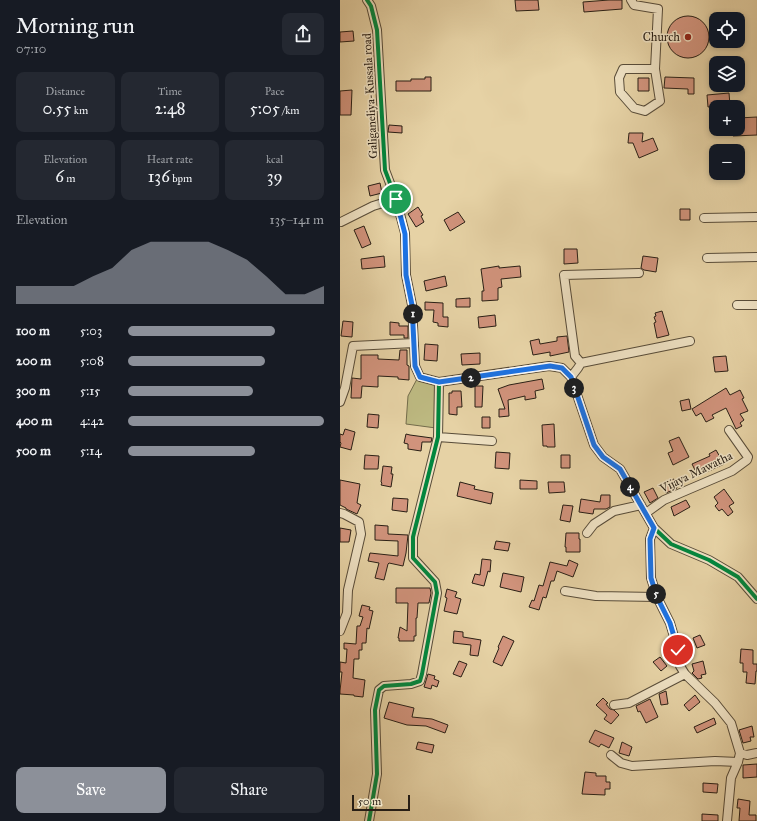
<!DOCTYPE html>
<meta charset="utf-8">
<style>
:root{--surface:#171b24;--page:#242831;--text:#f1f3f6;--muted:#9ea1a6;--accent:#8c9099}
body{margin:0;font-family:"IM FELL Great Primer",serif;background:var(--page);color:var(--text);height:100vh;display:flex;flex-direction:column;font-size:15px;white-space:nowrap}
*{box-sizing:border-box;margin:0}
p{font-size:13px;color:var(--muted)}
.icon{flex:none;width:22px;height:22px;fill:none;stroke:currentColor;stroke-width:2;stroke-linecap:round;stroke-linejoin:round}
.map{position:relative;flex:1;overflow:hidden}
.details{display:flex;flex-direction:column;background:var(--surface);width:340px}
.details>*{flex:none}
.fabs{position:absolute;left:369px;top:12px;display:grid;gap:8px}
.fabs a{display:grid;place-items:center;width:36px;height:36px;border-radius:8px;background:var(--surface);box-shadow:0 2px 6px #0003;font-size:20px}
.scale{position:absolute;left:12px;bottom:10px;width:58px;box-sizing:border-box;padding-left:4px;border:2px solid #291f15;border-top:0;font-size:11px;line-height:14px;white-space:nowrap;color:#291f15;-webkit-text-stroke:3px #efe2c4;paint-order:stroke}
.pin{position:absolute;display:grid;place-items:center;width:34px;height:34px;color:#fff;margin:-17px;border:2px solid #fff;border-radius:50%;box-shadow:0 1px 4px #0007}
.km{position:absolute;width:20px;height:20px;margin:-10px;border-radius:50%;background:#222;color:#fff;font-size:11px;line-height:20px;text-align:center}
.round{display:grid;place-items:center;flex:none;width:42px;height:42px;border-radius:8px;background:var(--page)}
.summary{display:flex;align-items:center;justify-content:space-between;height:68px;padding:0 16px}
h1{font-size:22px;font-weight:600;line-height:30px}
.figures{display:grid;grid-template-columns:repeat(3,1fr);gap:6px;height:68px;padding:4px 16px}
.figures div{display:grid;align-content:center;border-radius:8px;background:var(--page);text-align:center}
.figures b{font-size:17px;font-weight:600}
.figures small{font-size:11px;font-weight:400}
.figures p{font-size:11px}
.chart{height:112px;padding:8px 16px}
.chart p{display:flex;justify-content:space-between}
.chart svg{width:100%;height:72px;margin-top:4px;fill:var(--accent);opacity:.7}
.primary-button{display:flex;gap:8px;margin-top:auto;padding:8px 16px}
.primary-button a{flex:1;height:46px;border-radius:8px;background:var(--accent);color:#fff;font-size:16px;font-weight:600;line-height:46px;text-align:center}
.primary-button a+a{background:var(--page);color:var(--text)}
ul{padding:0 16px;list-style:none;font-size:13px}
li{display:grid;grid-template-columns:64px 48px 1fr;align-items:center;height:30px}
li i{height:10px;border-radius:5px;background:var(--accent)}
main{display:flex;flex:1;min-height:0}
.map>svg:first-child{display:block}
.green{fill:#bdb981;stroke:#736c4b}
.building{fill:#d1937c;stroke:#291f15}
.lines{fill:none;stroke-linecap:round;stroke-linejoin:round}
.minor-casing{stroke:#584c39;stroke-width:10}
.minor{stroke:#efe2c4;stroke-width:8}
.cycleway-casing{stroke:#efe2c4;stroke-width:6}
.cycleway{stroke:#00873e;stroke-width:4}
.route-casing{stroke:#fff;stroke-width:8}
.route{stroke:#1a73e8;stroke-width:5}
.poi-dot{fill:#8f2418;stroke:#efe2c4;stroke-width:1.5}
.labels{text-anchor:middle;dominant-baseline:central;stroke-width:3;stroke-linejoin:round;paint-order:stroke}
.poi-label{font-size:12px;fill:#291f15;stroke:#efe2c4;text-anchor:end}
.street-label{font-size:12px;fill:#291f15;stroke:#efe2c4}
</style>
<main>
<section class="details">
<div class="summary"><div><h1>Morning run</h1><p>07:10</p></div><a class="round"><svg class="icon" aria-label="share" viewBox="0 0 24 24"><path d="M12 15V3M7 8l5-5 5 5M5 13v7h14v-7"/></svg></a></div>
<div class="figures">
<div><p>Distance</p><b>0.55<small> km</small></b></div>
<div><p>Time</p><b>2:48</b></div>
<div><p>Pace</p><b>5:05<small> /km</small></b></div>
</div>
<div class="figures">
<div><p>Elevation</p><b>6<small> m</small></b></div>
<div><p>Heart rate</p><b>136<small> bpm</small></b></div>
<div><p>kcal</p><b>39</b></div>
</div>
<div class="chart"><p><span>Elevation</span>135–141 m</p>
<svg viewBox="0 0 160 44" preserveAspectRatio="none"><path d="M0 44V33L10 33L20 33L30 33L40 27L50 22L60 11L70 6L80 6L90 6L100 6L110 11L120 17L130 27L140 38L150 38L160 33V44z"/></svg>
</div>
<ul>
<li><b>100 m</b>5:03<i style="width:75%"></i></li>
<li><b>200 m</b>5:08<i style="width:70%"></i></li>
<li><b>300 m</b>5:15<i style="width:64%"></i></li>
<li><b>400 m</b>4:42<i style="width:100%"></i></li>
<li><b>500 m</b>5:14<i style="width:65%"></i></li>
</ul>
<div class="primary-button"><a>Save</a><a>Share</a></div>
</section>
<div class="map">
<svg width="417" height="821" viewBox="0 0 417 821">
<rect width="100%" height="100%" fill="#e6d2a5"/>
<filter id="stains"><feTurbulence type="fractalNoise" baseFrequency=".005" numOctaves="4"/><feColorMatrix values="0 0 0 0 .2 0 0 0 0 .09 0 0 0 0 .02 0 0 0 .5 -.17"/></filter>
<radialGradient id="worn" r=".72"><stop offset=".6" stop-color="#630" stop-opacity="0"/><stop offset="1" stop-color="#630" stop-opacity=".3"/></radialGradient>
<path class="green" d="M77,379L97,385L96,428L66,424L68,396Z"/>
<path class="building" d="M175,0H198L199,10L176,11Z
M269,0H282V9L244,12L243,2Z
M327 37a21 21 0 1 1 42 0a21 21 0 1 1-42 0Z
M13,31L14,41L0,42V32Z
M85,77H91V91H56V81H71V79H85Z
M325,77L354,78V94H348V89L324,88Z
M298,78H309V91H298Z
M12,90L11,115H0V91Z
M389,93L390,105L368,107L367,95Z
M417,117V135L393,136V129H398V118Z
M49,125L62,126V133L48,132Z
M289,133H303L302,142L313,138L318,150L299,158L293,143H288Z
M40,183L42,193L30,196L28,186Z
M78,207L83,215L81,216L84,222L76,227L68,214Z
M340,209H350V220H340Z
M118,212L125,222L110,231L104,220Z
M24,226L31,244L22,248L14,230Z
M224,249H237L238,263L224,264Z
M44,256L45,267L22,269L21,259Z
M303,256L318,258L316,272L304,270L301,268Z
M159,266V268L180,266L181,277L161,279L162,287L158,288V300L142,301V291H144L141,269Z
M105,276L107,286L86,291L84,281Z
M130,298V307H116V299Z
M85,302L103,303V317H108V327L98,326V323L93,322L94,310H85Z
M322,311L329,335L317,338L314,323L316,322L314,317L316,316L315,313Z
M155,315L156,326L139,328L138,317Z
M3,321L13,322L12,337L1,336Z
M50,322L59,323V326H68V338H64V335H50Z
M227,336L229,352L210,356V352L193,355L190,341L199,339L200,344L217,341V337Z
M85,344L98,345L97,361L84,360Z
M60,350H67V365L69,366V380L58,379V377L38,376V387L22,386L21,398H11L12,378L21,379V355H38V359L59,360Z
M140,353V364L122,365L121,354Z
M386,356L388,371L375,372L373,357Z
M202,379L204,389L195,391L196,398L185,400V396L168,400L169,416L159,417V409H165L158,389L169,385Z
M135,386H143L142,407H135Z
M386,388L390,395L400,390L404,398L402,399L408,411L400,414L404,420L400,423L402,426L396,429L386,408L372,415L374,418L366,422L361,413L356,416L352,409Z
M112,391H121L122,407H117V415L109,414V393H112Z
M349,399L351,409L342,411L340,401Z
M28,414L39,415L38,428L27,427Z
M142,417H150V428H142Z
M214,424L215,447H207V446H203L202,425Z
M5,429L15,432L11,450L0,447L1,443L0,442V434L3,435Z
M66,434L70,435L92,438L91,442H82L81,451L68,449V444L64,443Z
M339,437L349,457L333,465L328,453L333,451L329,441Z
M376,450L384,464L358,476L352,464L370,456L369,454Z
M156,452L170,453L169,469L155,468Z
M25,455L39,456L38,469H24Z
M221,455H230V468H221Z
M43,466L52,467L51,474H53L51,487L41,485L42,483L41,482Z
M334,479L337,488L326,493L323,483Z
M0,480L20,484L17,503L21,505L17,514L6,509V508L0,505Z
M180,480L197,481V489H180Z
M120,482L135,486L134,489L153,493L151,504L117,496Z
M208,482H224L225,492L209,493Z
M313,488L318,498L310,503L304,492Z
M384,489L394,503L389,506L393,512L388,516L382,509L379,511L375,506L378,503L374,497Z
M261,495H270V507L266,509H254L253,514L239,512L241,499L260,502Z
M53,498L68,499L67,512L52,510Z
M346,500L350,507L334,516L331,507Z
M223,505L233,506L230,522L220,520Z
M35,525L48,526V534L68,535L66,553L63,566L49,563L48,564L44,580L35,578L39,563L28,561L30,553L58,556V541L35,540Z
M0,528L11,530L9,542H0Z
M226,533H239V539H240V552H226V547H225Z
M156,541L170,543L168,551L154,549Z
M142,559L151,560L150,572L148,571L144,586L132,583L135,574L140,575Z
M229,560L238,564L233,577L217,571L214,581H211L206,598L203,597L199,610L189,607L192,600L194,601L199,585L203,586L210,562L227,566Z
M163,573L184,577L181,592L160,587Z
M56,588H90L91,593L89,603H78L77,618H76V636H74V641H59V638H58L60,627L67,631L68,603H56Z
M107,589L117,592L115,597L121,599L117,614L104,611L107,598L105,597Z
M22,605L30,607L29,610L33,611L29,629L27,628L26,643H22V650H19V659H14L13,678L25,680L23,697L14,696V695L0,694V691L2,672H0V662L6,663L7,649H4V643L16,644L17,626H20L23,617L19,616Z
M114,631L123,632V637L141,640L138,656L130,655L131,645L113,643Z
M360,635L365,645L357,648L353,638Z
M163,636L174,641L162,666L153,662L159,648L158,647Z
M401,649L413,650V664H417V671H416L415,684L406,683L407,672H403V663H400Z
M320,657L327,666L321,671L313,662Z
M119,661L127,664L121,677L113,674Z
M363,661L366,674L361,675L362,678L358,679L352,673L354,671L352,664Z
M88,674L95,676L94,679L99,681L97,687L92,685L91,689L84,687Z
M326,691L328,704L321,705L319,694Z
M355,695L360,702L349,711L344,705Z
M263,698L268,703L266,704L270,709L274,710L279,715L271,724L264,719L267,715L256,705Z
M310,699L318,717L306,723L300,711L298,712L296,706Z
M49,702L74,708L72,717L92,719L108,725L105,733L86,726L67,725L44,718Z
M374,718L376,724L357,733L354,727Z
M412,726L414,737H410L411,741L403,743L399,730Z
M255,730L274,738L269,748L261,744L259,747L249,742Z
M78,742L94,745L92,753L76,749Z
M282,742L292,747L289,756L279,753Z
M417,764V777L403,778V765Z
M245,772L256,773V776H266V782H270V789H265V795L242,794Z
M363,783L378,784L377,793L363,792Z
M398,799L410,801L409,815H416V821H399L400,808H397Z
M362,814L378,815V821H362Z"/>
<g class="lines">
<defs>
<path id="minor" d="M27,0L31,6L37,30L45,170L56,199L65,233L66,275L72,305L75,366L80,377L99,382L209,366L222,368L231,377L254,445L263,457L280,469L314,528L331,544L369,560L398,577L417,599
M291,0L294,5L318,9L315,69L320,101L305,111L294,108L280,92L279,78L283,69H315
M364,218L417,217
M1,222L33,206L56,199
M367,258L417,257
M397,305H417
M241,363L235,356L224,275L299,273
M241,363L350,341
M231,377L238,368L241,363
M0,402L5,388L13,346L74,343
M98,437L152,441
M0,513L4,514L19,522L21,534L8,590L7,613L0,631
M306,513L324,500L392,471L407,460L408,457L389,430
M314,528L310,539L311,578L317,597L330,623L338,650L340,666L345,674L375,703L391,723L400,753L398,762L391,778L387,821
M247,533L254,524L274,511L301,505
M225,591L256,596L317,597
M274,705L289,703L345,674
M400,753L407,755L417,753
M271,755L281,763L292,766L375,761L398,762
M29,821L37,774L35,710L39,690L44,686L71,684L80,681L82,674L97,593L95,582L73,558V537L98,437L99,382"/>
</defs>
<use href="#minor" class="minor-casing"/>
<use href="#minor" class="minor"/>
<defs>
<path id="cycleway" d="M27,0L31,6L37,30L45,170L56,199L65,233L66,275L72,305L75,366L80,377L99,382L209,366L222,368L231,377L254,445L263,457L280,469L314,528L331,544L369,560L398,577L417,599
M29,821L37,774L35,710L39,690L44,686L71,684L80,681L82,674L97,593L95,582L73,558V537L98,437L99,382"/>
</defs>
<use href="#cycleway" class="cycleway-casing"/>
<use href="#cycleway" class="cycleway"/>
</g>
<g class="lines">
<defs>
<path id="route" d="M56,199L65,234L66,275L72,305L75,366L80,377L99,382L210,366L222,368L231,377L254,445L263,457L280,469L314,528L310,539L311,578L317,597L330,623L338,650"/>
</defs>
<use href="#route" class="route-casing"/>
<use href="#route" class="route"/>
</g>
<circle class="poi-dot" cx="348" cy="37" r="4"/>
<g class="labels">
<g class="poi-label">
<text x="340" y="37">Church</text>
</g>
<g class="street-label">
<text transform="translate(30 96) rotate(-93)">Galiganeliya-Kussala road</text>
<text transform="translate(356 472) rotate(-26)">Vijaya Mawatha</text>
</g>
</g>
<rect width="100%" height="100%" filter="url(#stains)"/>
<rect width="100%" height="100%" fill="url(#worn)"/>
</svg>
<div class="fabs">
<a><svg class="icon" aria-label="locate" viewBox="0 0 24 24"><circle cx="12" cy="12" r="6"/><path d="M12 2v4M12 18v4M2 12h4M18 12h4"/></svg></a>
<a><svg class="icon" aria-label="layers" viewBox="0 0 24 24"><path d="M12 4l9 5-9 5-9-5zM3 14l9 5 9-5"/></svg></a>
<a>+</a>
<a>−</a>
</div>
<div class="scale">50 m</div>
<div class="pin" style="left:56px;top:199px;background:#1e9e55"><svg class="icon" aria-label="arrive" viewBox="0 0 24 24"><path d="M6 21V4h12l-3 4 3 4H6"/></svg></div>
<div class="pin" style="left:338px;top:650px;background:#d93025"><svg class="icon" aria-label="check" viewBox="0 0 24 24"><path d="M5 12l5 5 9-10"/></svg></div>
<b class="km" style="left:73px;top:314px">1</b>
<b class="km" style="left:131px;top:378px">2</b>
<b class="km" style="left:234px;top:388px">3</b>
<b class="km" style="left:290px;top:487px">4</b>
<b class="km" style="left:316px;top:594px">5</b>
</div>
</main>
